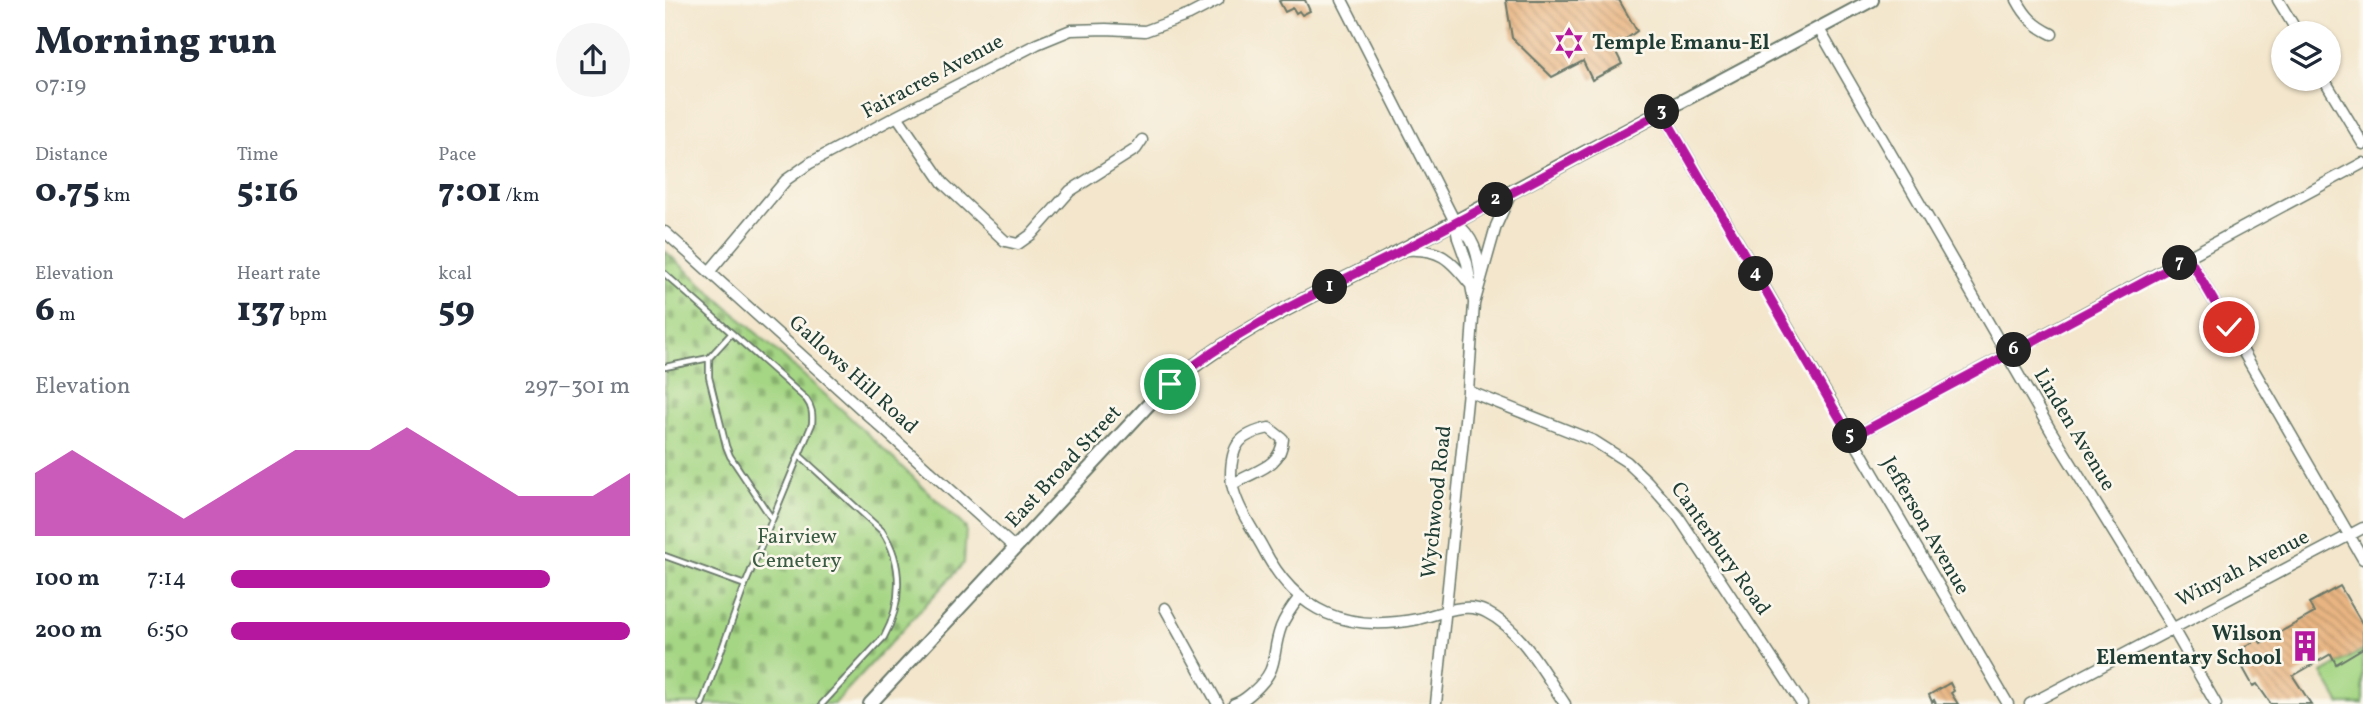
<!DOCTYPE html>
<meta charset="utf-8">
<style>
:root{--surface:#fff;--page:#f6f6f7;--text:#1f2937;--muted:#747a83;--accent:#b5179e}
body{margin:0;font-family:Vollkorn,serif;background:var(--page);color:var(--text);height:100vh;display:flex;flex-direction:column;font-size:26px;white-space:nowrap}
*{box-sizing:border-box;margin:0}
p{font-size:23px;color:var(--muted)}
.icon{flex:none;width:38px;height:38px;fill:none;stroke:currentColor;stroke-width:2;stroke-linecap:round;stroke-linejoin:round}
.map{position:relative;flex:1;overflow:hidden}
.details{display:flex;flex-direction:column;background:var(--surface);width:665px}
.details>*{flex:none}
.tools{position:absolute;left:1606px;top:21px;display:grid;gap:14px}
.tools a{display:grid;place-items:center;width:70px;height:70px;border-radius:50%;background:var(--surface);box-shadow:0 2px 5px #0004;font-size:35px}
.pin{position:absolute;display:grid;place-items:center;width:60px;height:60px;color:#fff;margin:-30px;border:4px solid #fff;border-radius:50%;box-shadow:0 2px 7px #0007}
.km{position:absolute;width:35px;height:35px;margin:-18px;border-radius:50%;background:#222;color:#fff;font-size:19px;line-height:35px;text-align:center}
.round{display:grid;place-items:center;flex:none;width:74px;height:74px;border-radius:37px;background:var(--page)}
.head{display:flex;align-items:center;justify-content:space-between;height:119px;padding:0 35px}
h1{font-size:38px;font-weight:800;line-height:52px}
.metrics{display:grid;grid-template-columns:repeat(3,1fr);gap:10px;height:119px;padding:7px 35px}
.metrics div{display:grid;align-content:center}
.metrics b{font-size:35px;font-weight:800}
.metrics small{font-size:19px;font-weight:400}
.metrics p{font-size:19px}
.chart{height:196px;padding:14px 35px}
.chart p{display:flex;justify-content:space-between}
.chart svg{width:100%;height:126px;margin-top:7px;fill:var(--accent);opacity:.7}
ul{padding:0 35px;list-style:none;font-size:23px}
li{display:grid;grid-template-columns:112px 84px 1fr;align-items:center;height:52px}
li i{height:18px;border-radius:9px;background:var(--accent)}
main{display:flex;flex:1;min-height:0}
.map>svg:first-child{display:block}
.cemetery{fill:url(#cemetery-stones);stroke:#628a5c;stroke-width:2}
.green{fill:#a5d684;stroke:#628a5c;stroke-width:2}
.building{fill:url(#building-back-hatch)}
.lines{fill:none;stroke-linecap:round;stroke-linejoin:round}
.service-casing{stroke:#697869;stroke-width:8}
.minor-casing{stroke:#697869;stroke-width:13}
.tertiary-casing{stroke:#697869;stroke-width:16}
.service{stroke:#fff;stroke-width:4.5}
.minor{stroke:#fff;stroke-width:10}
.tertiary{stroke:#fff;stroke-width:12}
.route-casing{stroke:#fff;stroke-width:14}
.route{stroke:#b5179e;stroke-width:9}
.labels{text-anchor:middle;dominant-baseline:central;stroke-width:5;stroke-linejoin:round;paint-order:stroke}
.poi-label{font-size:21px;font-weight:bold;fill:#1f3d34;stroke:#fbf7ec;text-anchor:start}
.street-label{font-size:21px;fill:#1f3d34;stroke:#fbf7ec}
.park-label{font-size:21px;fill:#3a5c44;stroke:#fbf7ec}
</style>
<main>
<section class="details">
<div class="head"><div><h1>Morning run</h1><p>07:19</p></div><a class="round"><svg class="icon" aria-label="share" viewBox="0 0 24 24"><path d="M12 15V3M7 8l5-5 5 5M5 13v7h14v-7"/></svg></a></div>
<div class="metrics">
<div><p>Distance</p><b>0.75<small> km</small></b></div>
<div><p>Time</p><b>5:16</b></div>
<div><p>Pace</p><b>7:01<small> /km</small></b></div>
</div>
<div class="metrics">
<div><p>Elevation</p><b>6<small> m</small></b></div>
<div><p>Heart rate</p><b>137<small> bpm</small></b></div>
<div><p>kcal</p><b>59</b></div>
</div>
<div class="chart"><p><span>Elevation</span>297–301 m</p>
<svg viewBox="0 0 160 44" preserveAspectRatio="none"><path d="M0 44V22L10 14L20 22L30 30L40 38L50 30L60 22L70 14L80 14L90 14L100 6L110 14L120 22L130 30L140 30L150 30L160 22V44z"/></svg>
</div>
<ul>
<li><b>100 m</b>7:14<i style="width:80%"></i></li>
<li><b>200 m</b>6:50<i style="width:100%"></i></li>
</ul>
</section>
<div class="map">
<svg width="1698" height="704" viewBox="0 0 1698 704">
<defs>
<pattern id="cemetery-stones" width="16" height="16" patternUnits="userSpaceOnUse" patternTransform="scale(1.75)"><rect width="16" height="16" fill="#a5d684"/><path d="M2 7V4a2 2 0 0 1 4 0v3zM10 15v-3a2 2 0 0 1 4 0v3z" fill="#86af6d"/></pattern>
<pattern id="building-back-hatch" width="6" height="6" patternUnits="userSpaceOnUse" patternTransform="scale(1.75)"><rect width="6" height="6" fill="#e9b582"/><path d="M-1 5l2 2M0 0l6 6M5-1l2 2" fill="none" stroke="#bc946b"/></pattern>
</defs>
<rect width="100%" height="100%" fill="#fbf7ec"/>
<filter id="ink" filterUnits="userSpaceOnUse"><feTurbulence type="fractalNoise" baseFrequency=".0143" numOctaves="2"/><feDisplacementMap in="SourceGraphic" scale="14" xChannelSelector="R" yChannelSelector="G"/><feConvolveMatrix kernelMatrix="1 2 1 2 8 2 1 2 1" color-interpolation-filters="sRGB"/></filter>
<filter id="wash" filterUnits="userSpaceOnUse"><feTurbulence type="fractalNoise" baseFrequency=".00686" numOctaves="4" result="noise"/><feDisplacementMap in="SourceGraphic" scale="28" xChannelSelector="R" yChannelSelector="G"/><feGaussianBlur stdDeviation="1.57" result="paint"/><feColorMatrix in="noise" values="0 0 0 0 0 0 0 0 0 0 0 0 0 0 0 0 0 1.4 0 .05"/><feComposite in="paint" operator="in"/></filter>
<g filter="url(#wash)">
<rect width="100%" height="100%" fill="#f3e6cc"/>
<path class="cemetery" d="M0,251L175,408L301,528L299,563L169,704H0Z"/>
<path class="green" d="M1698,650V704H1675L1657,673Z"/>
<g id="blocks">
<path class="building" d="M617,0H640L645,11L637,15L634,11L631,13L628,8L620,12L614,1Z
M841,0H954L972,31L949,48L957,64L927,80L918,61L887,77L847,38Z
M1675,586L1698,625V648L1671,664L1666,654L1628,676L1646,704H1606L1592,684L1588,686L1578,668L1582,666L1573,651L1593,639L1596,643L1649,613L1644,603Z
M1285,683L1289,691L1286,693L1293,704H1271L1269,700L1267,702L1264,695Z"/>
</g>
</g>
<g filter="url(#ink)">
<use href="#blocks" fill-opacity="0" stroke="#697869" stroke-width="2"/>
<g class="lines">
<defs>
<path id="service" d="M0,274L141,399C147,407 148,414 147,424L80,585L37,704
M66,334L44,358V377L61,446L65,456L107,519
M0,367L44,358
M134,455L217,531C239,563 237,604 219,637L157,704
M0,556L80,585"/>
<path id="minor" d="M677,0L790,222L793,238L802,263L809,302
M1352,0C1361,17 1370,26 1387,34
M1613,0L1633,33
M1154,29L1386,431L1507,627L1551,704
M1659,79L1698,144
M997,112L1343,704
M232,116L278,183L340,241L353,244L367,234L405,191L471,149L477,140
M790,222C809,237 813,253 815,276
M0,232L350,548
M741,250C774,248 785,259 804,283
M1524,258L1698,559
M44,272L121,180L145,163L232,116L372,44L406,30L441,29L480,31L524,15L553,0
M803,391L929,441L962,462L982,481L1013,516L1137,704
M1186,438L1698,163
M567,485C588,470 616,469 618,439L604,428C575,434 566,445 566,475C567,501 586,526 598,548C631,613 682,633 753,619C775,614 800,601 821,612C857,630 878,672 900,704
M500,608L553,704
M569,704C577,702 582,697 588,692C616,667 605,657 616,627C620,616 627,607 634,598
M771,704L803,391L809,304L831,226L846,193
M1365,704L1698,528"/>
<path id="tertiary" d="M205,704L486,402C559,332 652,295 739,249C896,167 1052,84 1207,0"/>
</defs>
<use href="#service" class="service-casing"/>
<use href="#minor" class="minor-casing"/>
<use href="#tertiary" class="tertiary-casing"/>
<use href="#service" class="service"/>
<use href="#minor" class="minor"/>
<use href="#tertiary" class="tertiary"/>
</g>
</g>
<g class="lines" filter="url(#ink)">
<defs>
<path id="route" d="M505,384C574,327 655,292 734,252C822,207 909,159 997,112L1186,438L1524,258L1564,327"/>
</defs>
<use href="#route" class="route-casing"/>
<use href="#route" class="route"/>
</g>
<defs>
<symbol id="synagogue-bare" viewBox="-9 -9 18 18"><path d="M0-6.5L5.6 3.2H-5.6ZM0 6.5L5.6-3.2H-5.6Z" fill="#b5179e" stroke="#fbf7ec" stroke-width="2.5" paint-order="stroke"/></symbol>
<symbol id="building-bare" viewBox="-9 -9 18 18"><path d="M-4-6H4V6H1V3H-1V6H-4ZM-2.5-4.3h1.7v1.8h-1.7ZM.8-4.3h1.7v1.8H.8ZM-2.5-1h1.7V.8h-1.7ZM.8-1h1.7V.8H.8Z" fill="#b5179e" stroke="#fbf7ec" stroke-width="2.5" paint-order="stroke"/></symbol>
</defs>
<g fill-rule="evenodd">
<use href="#synagogue-bare" x="882" y="21" width="44" height="44"/>
<use href="#building-bare" x="1618" y="624" width="44" height="44"/>
</g>
<g class="labels">
<g class="poi-label">
<text x="927" y="43">Temple Emanu-El</text>
<text x="1617" y="634" text-anchor="end">Wilson<tspan x="1617" dy="24">Elementary School</tspan></text>
</g>
<g class="street-label">
<text transform="translate(268 77) rotate(-28)">Fairacres Avenue</text>
<text transform="translate(188 375) rotate(42)">Gallows Hill Road</text>
<text transform="translate(1409 430) rotate(59)">Linden Avenue</text>
<text transform="translate(399 467) rotate(-47)">East Broad Street</text>
<text transform="translate(772 502) rotate(-84)">Wychwood Road</text>
<text transform="translate(1260 526) rotate(60)">Jefferson Avenue</text>
<text transform="translate(1055 549) rotate(55)">Canterbury Road</text>
<text transform="translate(1578 569) rotate(-27)">Winyah Avenue</text>
</g>
<g class="park-label">
<text x="132" y="537">Fairview<tspan x="132" dy="24">Cemetery</tspan></text>
</g>
</g>
</svg>
<div class="tools">
<a><svg class="icon" aria-label="layers" viewBox="0 0 24 24"><path d="M12 4l9 5-9 5-9-5zM3 14l9 5 9-5"/></svg></a>
</div>
<div class="pin" style="left:505px;top:384px;background:#1e9e55"><svg class="icon" aria-label="arrive" viewBox="0 0 24 24"><path d="M6 21V4h12l-3 4 3 4H6"/></svg></div>
<div class="pin" style="left:1564px;top:327px;background:#d93025"><svg class="icon" aria-label="check" viewBox="0 0 24 24"><path d="M5 12l5 5 9-10"/></svg></div>
<b class="km" style="left:665px;top:287px">1</b>
<b class="km" style="left:831px;top:200px">2</b>
<b class="km" style="left:997px;top:112px">3</b>
<b class="km" style="left:1091px;top:274px">4</b>
<b class="km" style="left:1185px;top:436px">5</b>
<b class="km" style="left:1349px;top:350px">6</b>
<b class="km" style="left:1515px;top:263px">7</b>
</div>
</main>
